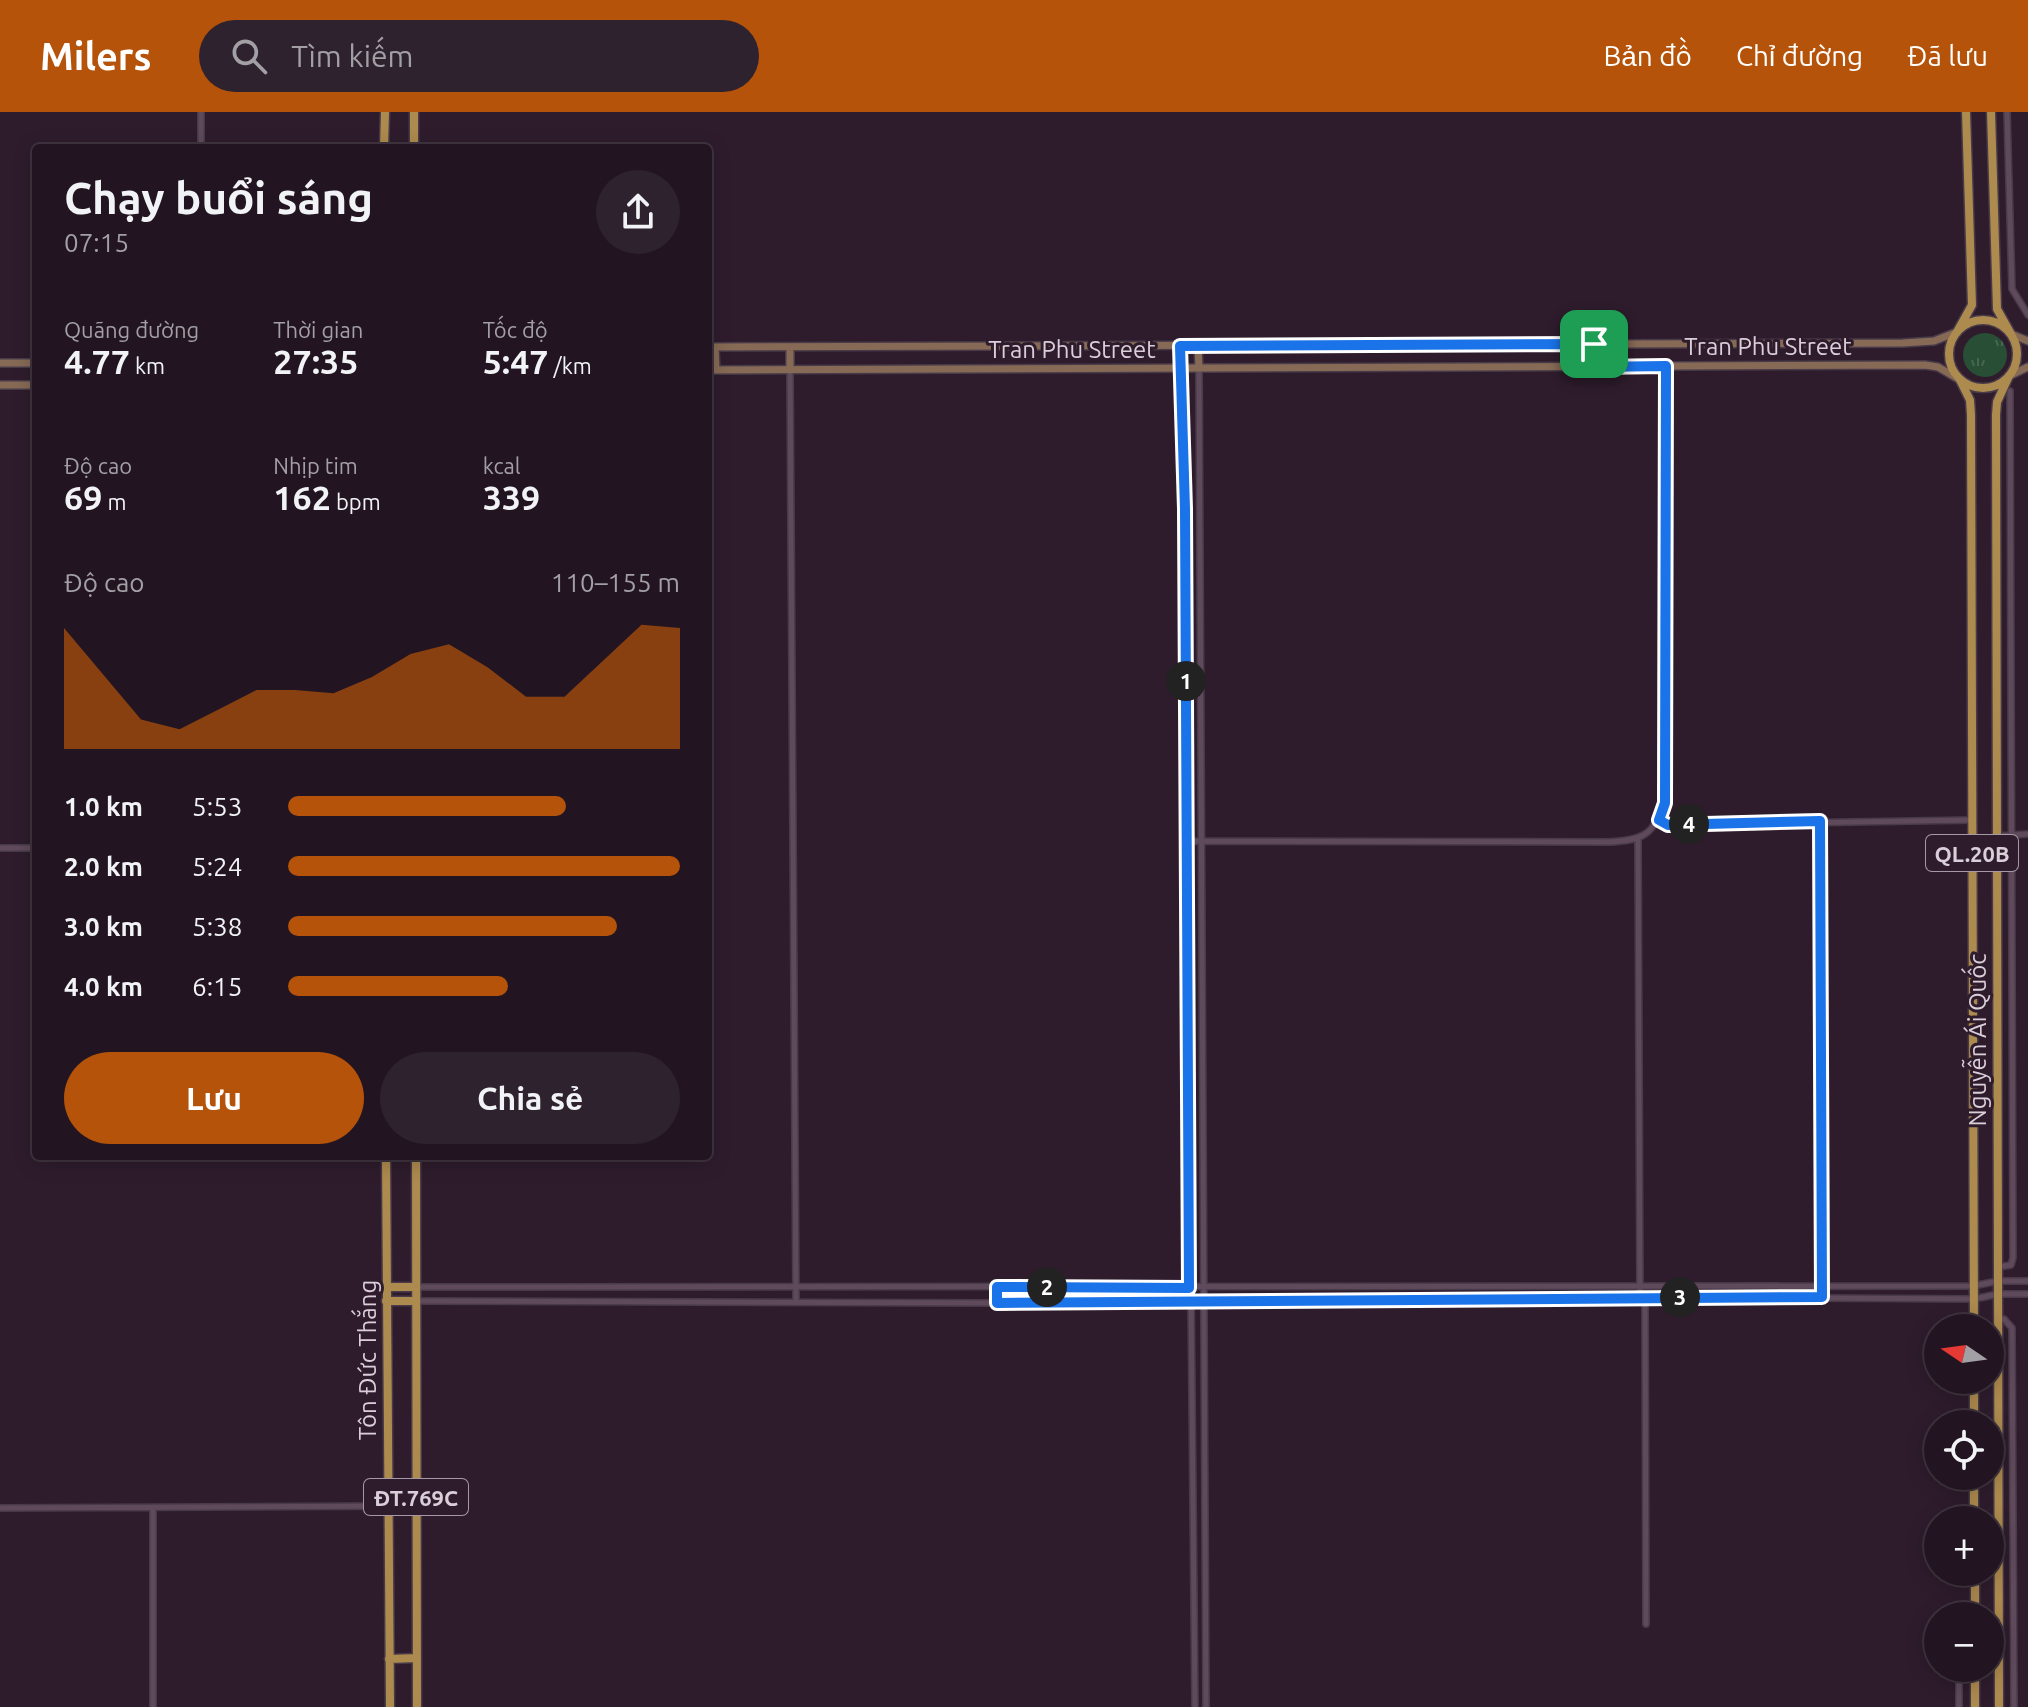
<!DOCTYPE html>
<html lang="vi">
<meta charset="utf-8">
<style>
:root{--surface:#221521;--page:#2e222e;--text:#f1f3f6;--muted:#a29fa5;--line:#3f343f;--accent:#b45309}
body{margin:0;font-family:Ubuntu,sans-serif;background:var(--page);color:var(--text);height:100vh;display:flex;flex-direction:column;font-size:30px;white-space:nowrap}
*{box-sizing:border-box;margin:0}
p{font-size:26px;color:var(--muted)}
.icon{flex:none;width:44px;height:44px;fill:none;stroke:currentColor;stroke-width:2;stroke-linecap:round;stroke-linejoin:round}
.map{position:relative;flex:1;overflow:hidden}
.drawer{position:absolute;left:32px;top:32px;width:680px;height:1016px;display:flex;flex-direction:column;background:var(--surface);border-radius:8px;box-shadow:0 4px 20px #0003,0 0 0 2px var(--line)}
.drawer>*{flex:none}
.needle{width:52px;rotate:283deg}
.fabs{position:absolute;left:1924px;top:1202px;display:grid;gap:16px}
.fabs a{display:grid;place-items:center;width:80px;height:80px;border-radius:50%;background:var(--surface);box-shadow:0 4px 20px #0003,0 0 0 2px var(--line);font-size:40px}
.pin{position:absolute;display:grid;place-items:center;width:68px;height:68px;color:#fff;margin:-34px;border-radius:16px;box-shadow:0 4px 12px #0006}
.km{position:absolute;width:40px;height:40px;margin:-20px;border-radius:50%;background:#222;color:#fff;font-size:22px;line-height:40px;text-align:center}
.round{display:grid;place-items:center;flex:none;width:84px;height:84px;border-radius:42px;background:var(--page)}
.summary{display:flex;align-items:center;justify-content:space-between;height:136px;padding:0 32px}
h1{font-size:44px;font-weight:700;line-height:60px}
.stats{display:grid;grid-template-columns:repeat(3,1fr);gap:12px;height:136px;padding:8px 32px}
.stats div{display:grid;align-content:center}
.stats b{font-size:34px;font-weight:700}
.stats small{font-size:22px;font-weight:400}
.stats p{font-size:22px}
.chart{height:224px;padding:16px 32px}
.chart p{display:flex;justify-content:space-between}
.chart svg{width:100%;height:144px;margin-top:8px;fill:var(--accent);opacity:.7}
.cta{display:flex;gap:16px;margin-top:auto;padding:16px 32px}
.cta a{flex:1;height:92px;border-radius:48px;background:var(--accent);color:#fff;font-size:32px;font-weight:700;line-height:92px;text-align:center}
.cta a+a{background:var(--page);color:var(--text)}
ul{padding:0 32px;list-style:none;font-size:26px}
li{display:grid;grid-template-columns:128px 96px 1fr;align-items:center;height:60px}
li i{height:20px;border-radius:10px;background:var(--accent)}
header{display:flex;align-items:center;gap:48px;box-sizing:border-box;height:112px;padding:0 40px;background:var(--accent);color:#fff}
header strong{font-size:38px}
nav{display:flex;gap:44px;margin-inline-start:auto;font-size:28px}
.search{width:560px;height:72px;background:var(--page);display:flex;align-items:center;gap:20px;box-sizing:border-box;padding:0 28px;border-radius:44px;color:var(--muted);font-size:30px}
.map>svg:first-child{display:block}
.grass{fill:url(#grass-tufts)}
.lines{fill:none;stroke-linecap:round;stroke-linejoin:round}
.street-casing{stroke:#483a48;stroke-width:8}
.secondary-casing{stroke:#483a48;stroke-width:10}
.primary-casing{stroke:#483a48;stroke-width:11}
.street{stroke:#5f4a5c;stroke-width:5}
.secondary{stroke:#866a55;stroke-width:7}
.primary{stroke:#ad8a4e;stroke-width:8}
.route-casing{stroke:#fff;stroke-width:16}
.route{stroke:#1a73e8;stroke-width:10}
.labels{text-anchor:middle;dominant-baseline:central;stroke-width:6;stroke-linejoin:round;paint-order:stroke}
.shield{fill:#2e1c2c;stroke:#a699a5;stroke-width:2}
.shield-label{font-size:22px;font-weight:bold;fill:#daced9}
.street-label{font-size:24px;fill:#daced9;stroke:#2e1c2c}
</style>
<header>
<strong>Milers</strong>
<div class="search"><svg class="icon" aria-label="search" viewBox="0 0 24 24"><circle cx="10" cy="10" r="6"/><path d="M15 15l6 6"/></svg>Tìm kiếm</div>
<nav><a>Bản đồ</a><a>Chỉ đường</a><a>Đã lưu</a></nav>
</header>
<div class="map">
<svg width="2028" height="1595" viewBox="0 0 2028 1595">
<defs>
<pattern id="grass-tufts" width="24" height="20" patternUnits="userSpaceOnUse" patternTransform="scale(2)"><rect width="24" height="20" fill="#284e35"/><path d="M3 7l-1-3M5 7V3M7 7l1-3M15 17l-1-3M17 17v-4M19 17l1-3" fill="none" stroke="#476652"/></pattern>
</defs>
<rect width="100%" height="100%" fill="#2e1c2c"/>
<path class="grass" d="M1963 243a22 22 0 1 1 44 0a22 22 0 1 1-44 0Z"/>
<g class="lines">
<defs>
<path id="street" d="M2007,0L2012,177L2028,203
M201,36V0
M1182,256L1195,1595
M1199,256L1206,1595
M790,258L796,1190
M1659,708L1668,713L1972,708
M1820,709L1822,1185
M1998,724L2028,722
M1638,728L1640,1185
M1187,729L1609,730C1642,728 1653,724 1665,691L1666,254
M0,736H36
M1998,1155L2011,1153L2013,1146L2010,279
M416,1175L1973,1174L1998,1169H2028
M1645,1185L1646,1512
M415,1189L997,1191L1645,1185L1974,1187L1998,1182H2028
M997,1191V1175
M1998,1208L2004,1207L2012,1216L2014,1595
M0,1396L387,1394
M153,1396V1595
M1959,1595V1556"/>
<path id="secondary" d="M2011,222L2028,229
M1180,234L1182,256
M1198,234L1199,256
M708,235L1903,231L1934,229L1957,220
M715,235L716,258
M790,235V258
M0,251H36
M1594,255V232
M708,258L1925,253L1938,255L1960,268
M2009,264L2028,255
M0,273H36"/>
<path id="primary" d="M414,0V36
M1991,0L1997,197L2011,222
M384,36L385,0
M1949 242a34 34 0 1 1 68 0a34 34 0 1 1-68 0Z
M1957,220L1972,193L1966,0
M1960,268L1970,288L1971,303L1974,1216
M386,1044L390,1595
M416,1044L417,1595
M386,1175H415
M386,1189H415
M1974,1268V1312
M1974,1364V1408
M1975,1460V1504
M389,1547L417,1546
M1975,1556V1595
M1999,1595L1996,303L1997,290L2009,264"/>
</defs>
<use href="#street" class="street-casing"/>
<use href="#secondary" class="secondary-casing"/>
<use href="#primary" class="primary-casing"/>
<use href="#street" class="street"/>
<use href="#secondary" class="secondary"/>
<use href="#primary" class="primary"/>
</g>
<g class="lines">
<defs>
<path id="route" d="M1594,232V255L1666,254L1665,691L1659,708L1668,713L1820,709L1822,1185L997,1191V1175L1189,1176L1185,397L1180,234Z"/>
</defs>
<use href="#route" class="route-casing"/>
<use href="#route" class="route"/>
</g>
<g class="labels">
<g class="shield">
<rect x="1926" y="723" width="92" height="36" rx="6"/>
<rect x="364" y="1367" width="104" height="36" rx="6"/>
</g>
<g class="shield-label">
<text x="1972" y="741">QL.20B</text>
<text x="416" y="1385">ĐT.769C</text>
</g>
<g class="street-label">
<text x="1768" y="234">Tran Phu Street</text>
<text x="1072" y="237">Tran Phu Street</text>
<text transform="translate(1977 928) rotate(-90)">Nguyễn Ái Quốc</text>
<text transform="translate(367 1248) rotate(-90)">Tôn Đức Thắng</text>
</g>
</g>
</svg>
<div class="fabs">
<a><svg class="needle" viewBox="-14 -14 28 28"><path d="M0-13l5 13h-10z" fill="#e53935"/><path d="M0 13l5-13h-10z" fill="#a29fa5"/></svg></a>
<a><svg class="icon" aria-label="locate" viewBox="0 0 24 24"><circle cx="12" cy="12" r="6"/><path d="M12 2v4M12 18v4M2 12h4M18 12h4"/></svg></a>
<a>+</a>
<a>−</a>
</div>
<div class="pin" style="left:1594px;top:232px;background:#1e9e55"><svg class="icon" aria-label="arrive" viewBox="0 0 24 24"><path d="M6 21V4h12l-3 4 3 4H6"/></svg></div>
<b class="km" style="left:1186px;top:569px">1</b>
<b class="km" style="left:1047px;top:1175px">2</b>
<b class="km" style="left:1680px;top:1185px">3</b>
<b class="km" style="left:1689px;top:712px">4</b>
<section class="drawer">
<div class="summary"><div><h1>Chạy buổi sáng</h1><p>07:15</p></div><a class="round"><svg class="icon" aria-label="share" viewBox="0 0 24 24"><path d="M12 15V3M7 8l5-5 5 5M5 13v7h14v-7"/></svg></a></div>
<div class="stats">
<div><p>Quãng đường</p><b>4.77<small> km</small></b></div>
<div><p>Thời gian</p><b>27:35</b></div>
<div><p>Tốc độ</p><b>5:47<small> /km</small></b></div>
</div>
<div class="stats">
<div><p>Độ cao</p><b>69<small> m</small></b></div>
<div><p>Nhịp tim</p><b>162<small> bpm</small></b></div>
<div><p>kcal</p><b>339</b></div>
</div>
<div class="chart"><p><span>Độ cao</span>110–155 m</p>
<svg viewBox="0 0 160 44" preserveAspectRatio="none"><path d="M0 44V7L10 21L20 35L30 38L40 32L50 26L60 26L70 27L80 22L90 15L100 12L110 19L120 28L130 28L140 17L150 6L160 7V44z"/></svg>
</div>
<ul>
<li><b>1.0 km</b>5:53<i style="width:71%"></i></li>
<li><b>2.0 km</b>5:24<i style="width:100%"></i></li>
<li><b>3.0 km</b>5:38<i style="width:84%"></i></li>
<li><b>4.0 km</b>6:15<i style="width:56%"></i></li>
</ul>
<div class="cta"><a>Lưu</a><a>Chia sẻ</a></div>
</section>
</div>
